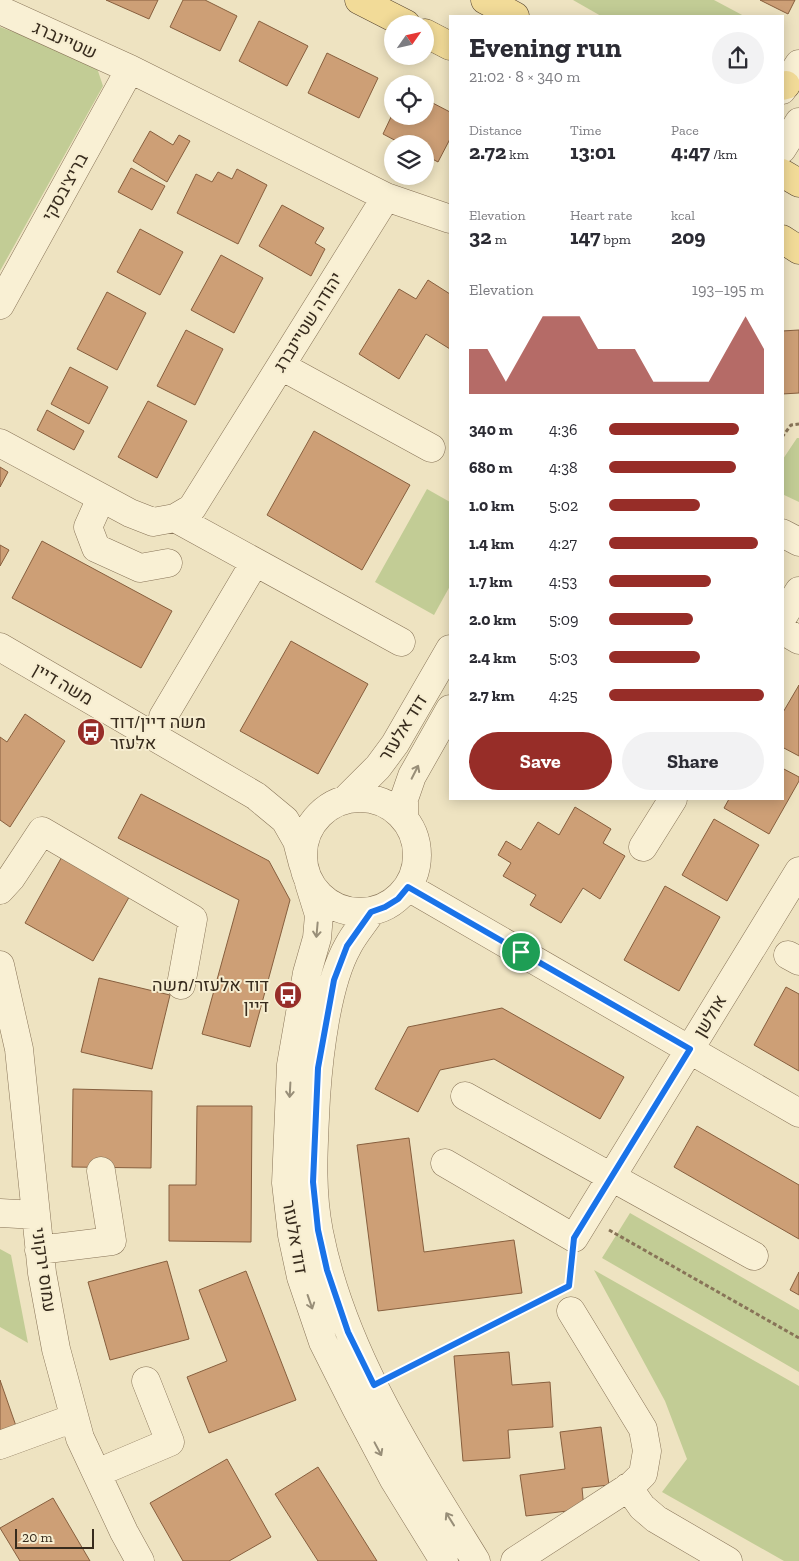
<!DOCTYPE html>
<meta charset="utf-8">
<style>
:root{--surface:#fff;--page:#f2f2f3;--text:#2b2b33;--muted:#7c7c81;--accent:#972d28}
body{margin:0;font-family:"Zilla Slab",Heebo,serif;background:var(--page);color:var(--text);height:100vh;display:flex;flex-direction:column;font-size:19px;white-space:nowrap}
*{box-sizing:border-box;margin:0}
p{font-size:16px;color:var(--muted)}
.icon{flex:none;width:28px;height:28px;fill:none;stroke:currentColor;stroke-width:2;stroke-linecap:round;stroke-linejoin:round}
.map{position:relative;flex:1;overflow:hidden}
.panel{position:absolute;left:449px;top:15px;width:335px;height:785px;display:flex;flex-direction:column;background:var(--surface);border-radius:0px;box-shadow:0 2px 12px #0003}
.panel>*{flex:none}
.needle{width:32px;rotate:56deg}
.buttons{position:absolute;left:384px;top:15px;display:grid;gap:10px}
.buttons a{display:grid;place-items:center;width:50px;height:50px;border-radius:50%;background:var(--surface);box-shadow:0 2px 12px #0003;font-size:25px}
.scale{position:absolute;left:15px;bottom:12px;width:79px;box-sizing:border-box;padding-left:5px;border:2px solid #372b1d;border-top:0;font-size:14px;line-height:18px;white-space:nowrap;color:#372b1d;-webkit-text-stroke:4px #f6edd0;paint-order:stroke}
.pin{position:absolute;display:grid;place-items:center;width:42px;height:42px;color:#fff;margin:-21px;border:2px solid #fff;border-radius:50%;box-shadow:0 1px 5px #0007}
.round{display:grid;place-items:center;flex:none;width:52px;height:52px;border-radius:26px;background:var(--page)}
.head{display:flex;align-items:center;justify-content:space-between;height:85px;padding:0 20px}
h1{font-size:28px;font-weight:700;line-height:38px}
.metrics{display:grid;grid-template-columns:repeat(3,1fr);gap:8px;height:85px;padding:5px 20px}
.metrics div{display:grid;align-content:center}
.metrics b{font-size:21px;font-weight:700}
.metrics small{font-size:14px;font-weight:400}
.metrics p{font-size:14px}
.chart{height:140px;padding:10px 20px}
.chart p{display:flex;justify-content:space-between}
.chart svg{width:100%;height:90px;margin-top:5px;fill:var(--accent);opacity:.7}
.action{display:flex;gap:10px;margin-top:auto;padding:10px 20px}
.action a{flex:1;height:58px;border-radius:30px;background:var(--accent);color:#fff;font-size:20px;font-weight:700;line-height:58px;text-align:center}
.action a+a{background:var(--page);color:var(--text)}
ul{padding:0 20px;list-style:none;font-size:16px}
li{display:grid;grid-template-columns:80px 60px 1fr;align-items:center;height:38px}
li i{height:12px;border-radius:6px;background:var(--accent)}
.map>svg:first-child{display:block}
.green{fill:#c2cc95}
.building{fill:#cd9f76;stroke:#875f3e}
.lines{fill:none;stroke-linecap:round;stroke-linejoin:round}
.minor-casing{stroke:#887458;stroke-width:29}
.major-casing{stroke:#55422d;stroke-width:29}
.path{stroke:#887458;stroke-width:3;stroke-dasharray:4 2.5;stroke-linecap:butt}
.minor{stroke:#f9f0d4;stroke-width:28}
.major{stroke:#f2db98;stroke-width:28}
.oneway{stroke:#988e78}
.route-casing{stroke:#fff;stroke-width:10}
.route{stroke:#1a73e8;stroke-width:6}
.labels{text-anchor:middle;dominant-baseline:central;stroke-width:4;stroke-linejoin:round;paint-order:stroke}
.street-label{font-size:18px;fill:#372b1d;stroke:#f6edd0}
.poi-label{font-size:18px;fill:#372b1d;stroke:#f6edd0;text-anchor:start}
</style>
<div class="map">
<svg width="799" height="1561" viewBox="0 0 799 1561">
<rect width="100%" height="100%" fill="#eee3c1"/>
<path class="green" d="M573,0H714L744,16H601Z
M0,27L95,62L103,86L0,271Z
M797,438H799V502L782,494L783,459Z
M427,489L450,502V586L434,615L375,582Z
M630,1213L799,1310V1372L602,1258Z
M0,1249L11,1255L28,1343L0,1327Z
M594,1270L799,1386V1561H784L662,1492L687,1459L665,1401Z"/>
<path class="building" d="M106,0H158L149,19Z
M183,0H205L237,16L220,51L170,27Z
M760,0H795L788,14Z
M259,21L308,46L287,86L239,61Z
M327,53L378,78L359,118L308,93Z
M425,99L450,112V139L438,162L425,155V144H402L383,134L392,115V116H425Z
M150,131L173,145L179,135L190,141L167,182L133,161Z
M131,168L165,186L152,210L118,192Z
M237,169L267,185L238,244L177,213L196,174L212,182L218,172L232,179Z
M282,205L324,228L315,243L325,249L311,276L259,246Z
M140,229L183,252L160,295L117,272Z
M221,255L263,278L234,333L191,310Z
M428,280L450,294V349L426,334L399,379L359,354L399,289L416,299Z
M107,292L146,313L117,370L77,349Z
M186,330L223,349L195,405L157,386Z
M799,330V393L782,394V331Z
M70,367L108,387L89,424L51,404Z
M148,401L187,421L157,478L118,457Z
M47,410L84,431L74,450L37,430Z
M314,431L410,485L362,570L267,515Z
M0,467L8,472L0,487Z
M42,541L172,611L141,668L12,598Z
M0,545L9,550L0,566Z
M291,641L368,684L318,774L240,731Z
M799,685V756L782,747V714Z
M25,714L65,741L10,827L0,820V737L7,742Z
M782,768L799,777V781L769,834L724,808L729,799H782Z
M141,794L269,861L290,900L250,1047L202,1034L239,900L118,838Z
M575,807L611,829L603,843L625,856L600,899L583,888L561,923L530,905L536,895L503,876L511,863L498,855L506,841L521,850L538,822L559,835Z
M714,819L759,845L727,901L682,875Z
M64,853L132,892L93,961L25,923Z
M665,886L720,917L679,991L624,960Z
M99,978L170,995L152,1069L81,1052Z
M786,987L799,994V1071L754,1045Z
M502,1008L624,1077L600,1119L494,1059L440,1070L418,1112L375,1089L408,1027Z
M73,1089L152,1091L151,1168L72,1167Z
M197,1106H252L251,1242L169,1241V1185H196Z
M697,1126L799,1185V1239L674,1167Z
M409,1138L424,1252L514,1240L522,1293L378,1311L357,1145Z
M167,1261L189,1339L110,1360L88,1282Z
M246,1271L296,1400L209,1433L187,1377L227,1361L199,1290Z
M799,1272V1295L790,1290Z
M509,1352L512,1385L550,1382L553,1427L508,1430L510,1458L463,1461L454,1356Z
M0,1380L16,1426L0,1431Z
M601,1427L609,1485L582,1488L584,1509L526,1516L520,1475L565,1469L560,1432Z
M227,1459L271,1537L229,1561H183L150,1503Z
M318,1467L377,1561H318L275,1494Z
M53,1498L90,1561H20L0,1528Z"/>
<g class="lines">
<defs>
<path id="minor" d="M0,10L130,69L386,197L192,508L175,518L153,522L130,513L0,443
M782,90L799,64
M782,149L799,122
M386,197L450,219
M0,305L130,69
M281,366L431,448
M101,498L88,527L96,548L140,568L168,563
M175,518L401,642
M782,533L799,542
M782,618L799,591
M782,630L799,640
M0,647L256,796L285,820L297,841L303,864
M163,717L255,562
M303 855a57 57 0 1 1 114 0a57 57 0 1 1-114 0Z
M346,799L378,767L395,744L450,649
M404,818V799L412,776L450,709
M643,847L673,799
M309,883L319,915L317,938L307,973L291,1065L286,1183L292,1235L301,1277L323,1342L356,1408L394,1480L444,1561
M408,887L799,1113
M0,890L11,878L42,831L193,919L181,985
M371,912C364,923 354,934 348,946C327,983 319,1054 316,1097C314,1142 310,1187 319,1232C342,1351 413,1459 476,1561
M788,955L799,961
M0,965L19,1049L42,1273L56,1349L80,1438L124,1532L140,1561
M465,1096L754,1256
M445,1163L574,1238L799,871
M0,1213L36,1215
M39,1250L112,1241L101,1171
M0,1445L74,1418
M97,1473L170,1442L146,1381
M628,1487L642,1507L656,1519L728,1561
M515,1561L632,1485L643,1474L647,1451L643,1429L571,1311"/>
<path id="major" d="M359,0L406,24
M485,0L515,16
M425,33L450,46
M782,86L786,85
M782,173L799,183
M782,239L799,250"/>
</defs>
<use href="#minor" class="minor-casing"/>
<use href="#major" class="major-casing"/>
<path class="path" d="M782,437L791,425L799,424
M609,1230L799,1338
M569,1285L571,1264
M396,1374L547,1297"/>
<use href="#minor" class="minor"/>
<use href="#major" class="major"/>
</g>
<defs><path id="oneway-shaft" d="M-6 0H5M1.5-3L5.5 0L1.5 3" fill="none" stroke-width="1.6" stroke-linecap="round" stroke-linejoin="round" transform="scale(1.25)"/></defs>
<g class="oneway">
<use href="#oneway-shaft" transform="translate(415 772) rotate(-63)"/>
<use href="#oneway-shaft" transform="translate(317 930) rotate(95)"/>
<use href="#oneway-shaft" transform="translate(290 1090) rotate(93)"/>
<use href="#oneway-shaft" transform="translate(310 1302) rotate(71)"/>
<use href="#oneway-shaft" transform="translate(378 1449) rotate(62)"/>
<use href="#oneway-shaft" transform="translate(450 1519) rotate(-122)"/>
</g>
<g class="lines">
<defs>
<path id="route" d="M408,887L690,1049L574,1238L569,1286L374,1385L348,1332L327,1270L318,1230L313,1182L318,1068L334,980L347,946L371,912L385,907L398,899Z"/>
</defs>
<use href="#route" class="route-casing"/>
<use href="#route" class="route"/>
</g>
<defs>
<symbol id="bus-disc" viewBox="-11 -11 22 22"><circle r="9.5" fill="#972d28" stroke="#f6edd0"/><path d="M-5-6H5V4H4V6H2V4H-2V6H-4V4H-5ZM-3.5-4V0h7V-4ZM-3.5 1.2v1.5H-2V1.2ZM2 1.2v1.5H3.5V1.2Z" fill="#fff"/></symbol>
</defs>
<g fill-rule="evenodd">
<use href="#bus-disc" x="75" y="716" width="32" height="32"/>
<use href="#bus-disc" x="272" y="979" width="32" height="32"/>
</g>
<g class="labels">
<g class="street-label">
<text transform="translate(65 40) rotate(24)">שטיינברג</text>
<text transform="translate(65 187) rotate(-61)">בריצ'בסקי</text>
<text transform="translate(308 322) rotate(-58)">יהודה שטיינברג</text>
<text transform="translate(63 684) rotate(30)">משה דיין</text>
<text transform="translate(403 728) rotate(-58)">דוד אלעזר</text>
<text transform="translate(710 1016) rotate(-59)">אולשן</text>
<text transform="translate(295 1237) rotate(80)">דוד אלעזר</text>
<text transform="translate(44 1270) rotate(82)">עמוס ירקוני</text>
</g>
<g class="poi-label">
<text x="110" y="722">משה דיין/דוד<tspan x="110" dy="21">אלעזר</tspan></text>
<text x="269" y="985" text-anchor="end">דוד אלעזר/משה<tspan x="269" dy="21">דיין</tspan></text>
</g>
</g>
</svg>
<div class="buttons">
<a><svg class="needle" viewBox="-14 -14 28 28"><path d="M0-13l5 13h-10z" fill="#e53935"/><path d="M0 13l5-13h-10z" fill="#7c7c81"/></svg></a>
<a><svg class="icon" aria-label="locate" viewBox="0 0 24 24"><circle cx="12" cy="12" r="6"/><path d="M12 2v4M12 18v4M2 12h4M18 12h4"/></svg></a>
<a><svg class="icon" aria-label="layers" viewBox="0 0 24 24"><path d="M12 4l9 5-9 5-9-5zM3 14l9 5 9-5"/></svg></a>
</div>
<div class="scale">20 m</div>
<div class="pin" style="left:521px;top:952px;background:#1e9e55"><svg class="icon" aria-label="arrive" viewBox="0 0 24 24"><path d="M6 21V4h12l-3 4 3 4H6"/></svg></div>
<section class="panel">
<div class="head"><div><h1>Evening run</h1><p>21:02 · 8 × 340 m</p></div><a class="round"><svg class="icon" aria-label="share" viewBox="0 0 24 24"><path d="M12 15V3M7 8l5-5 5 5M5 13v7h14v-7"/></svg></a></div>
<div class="metrics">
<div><p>Distance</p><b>2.72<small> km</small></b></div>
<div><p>Time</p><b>13:01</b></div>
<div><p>Pace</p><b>4:47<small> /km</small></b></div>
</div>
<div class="metrics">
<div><p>Elevation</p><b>32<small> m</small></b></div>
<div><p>Heart rate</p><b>147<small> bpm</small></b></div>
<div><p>kcal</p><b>209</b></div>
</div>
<div class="chart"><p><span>Elevation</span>193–195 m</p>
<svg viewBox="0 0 160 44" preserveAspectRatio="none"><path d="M0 44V22L10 22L20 38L30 22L40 6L50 6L60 6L70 22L80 22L90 22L100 38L110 38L120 38L130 38L140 22L150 6L160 22V44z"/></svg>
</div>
<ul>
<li><b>340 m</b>4:36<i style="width:84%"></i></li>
<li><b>680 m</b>4:38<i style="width:82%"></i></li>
<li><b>1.0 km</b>5:02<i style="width:59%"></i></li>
<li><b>1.4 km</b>4:27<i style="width:96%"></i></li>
<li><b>1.7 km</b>4:53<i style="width:66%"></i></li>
<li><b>2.0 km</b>5:09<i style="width:54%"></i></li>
<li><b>2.4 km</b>5:03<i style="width:59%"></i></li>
<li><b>2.7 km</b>4:25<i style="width:100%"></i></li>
</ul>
<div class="action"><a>Save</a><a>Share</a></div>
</section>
</div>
